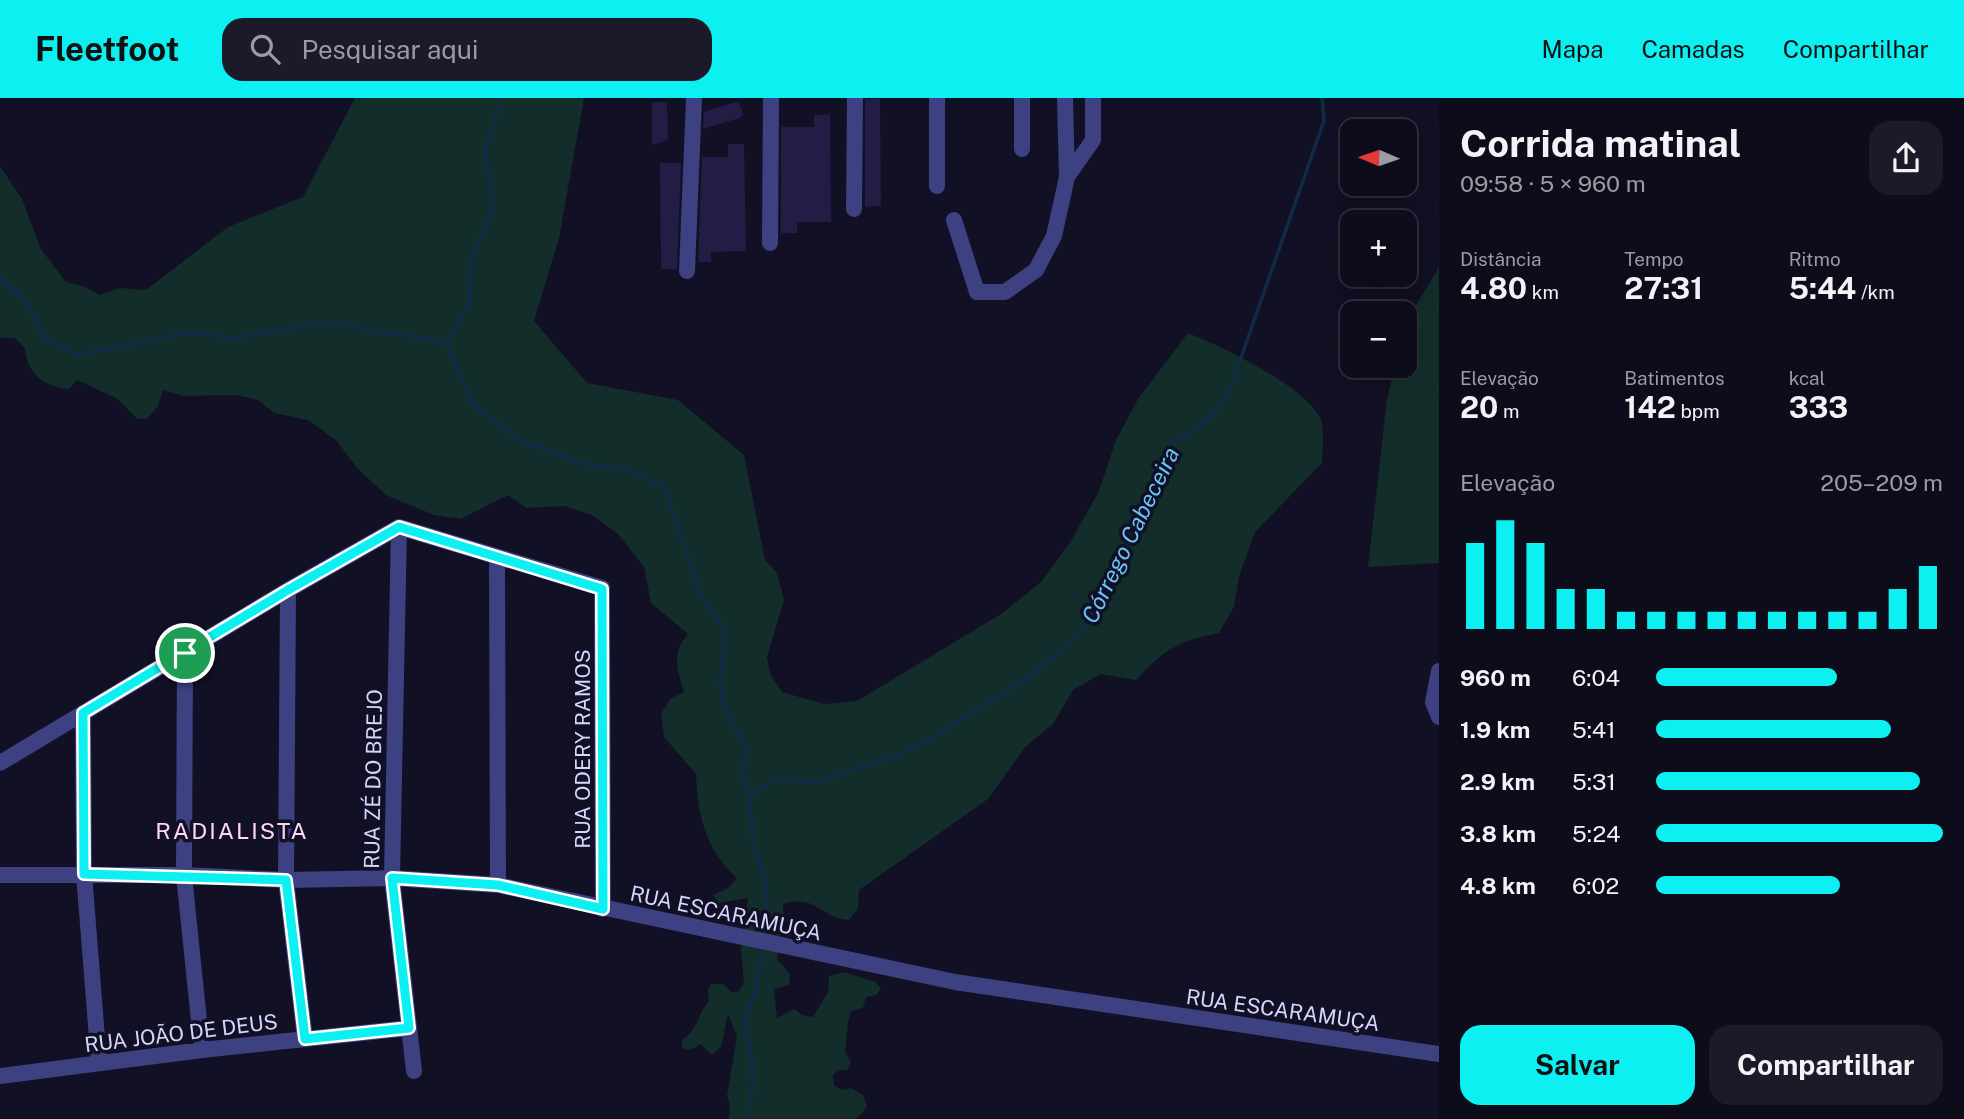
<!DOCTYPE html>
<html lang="pt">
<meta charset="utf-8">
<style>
:root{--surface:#0d0c1b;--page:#1b1a28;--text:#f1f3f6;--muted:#9a9ba3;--line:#2d2c3a;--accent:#0cf0f2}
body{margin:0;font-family:"Public Sans",sans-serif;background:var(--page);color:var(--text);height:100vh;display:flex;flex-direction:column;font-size:26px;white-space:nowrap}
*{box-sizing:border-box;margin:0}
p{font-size:23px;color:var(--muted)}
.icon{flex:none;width:38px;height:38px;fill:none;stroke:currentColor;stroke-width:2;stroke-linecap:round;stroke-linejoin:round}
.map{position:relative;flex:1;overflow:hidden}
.panel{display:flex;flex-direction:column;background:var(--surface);width:525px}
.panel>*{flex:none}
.needle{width:46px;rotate:272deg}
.tools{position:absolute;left:1340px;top:21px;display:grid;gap:14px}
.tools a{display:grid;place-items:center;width:77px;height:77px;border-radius:14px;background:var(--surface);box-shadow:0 7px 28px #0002,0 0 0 2px var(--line);font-size:35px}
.pin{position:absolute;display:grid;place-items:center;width:60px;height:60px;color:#fff;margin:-30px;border:4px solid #fff;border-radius:50%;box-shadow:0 2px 7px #0007}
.round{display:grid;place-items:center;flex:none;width:74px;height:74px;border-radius:21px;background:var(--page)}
.overview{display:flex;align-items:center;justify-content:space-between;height:119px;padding:0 21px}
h1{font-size:38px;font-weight:700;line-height:52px}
.metrics{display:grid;grid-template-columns:repeat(3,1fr);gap:10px;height:119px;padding:7px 21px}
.metrics div{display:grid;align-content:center}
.metrics b{font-size:30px;font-weight:700}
.metrics small{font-size:19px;font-weight:400}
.metrics p{font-size:19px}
.chart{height:196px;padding:14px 21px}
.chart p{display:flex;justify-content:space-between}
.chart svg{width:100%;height:126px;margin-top:7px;stroke:var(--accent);stroke-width:6}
.action{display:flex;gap:14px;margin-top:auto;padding:14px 21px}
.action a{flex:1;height:80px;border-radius:21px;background:var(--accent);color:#111;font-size:28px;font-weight:700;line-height:80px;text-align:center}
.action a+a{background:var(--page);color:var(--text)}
ul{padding:0 21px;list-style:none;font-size:23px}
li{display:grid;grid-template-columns:112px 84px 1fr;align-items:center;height:52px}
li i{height:18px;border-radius:9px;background:var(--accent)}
header{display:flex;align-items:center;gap:42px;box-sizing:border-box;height:98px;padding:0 35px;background:var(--accent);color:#111}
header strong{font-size:33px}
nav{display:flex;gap:38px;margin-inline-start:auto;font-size:24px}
.search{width:490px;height:63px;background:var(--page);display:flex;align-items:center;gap:18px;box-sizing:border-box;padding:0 24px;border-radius:21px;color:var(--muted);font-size:26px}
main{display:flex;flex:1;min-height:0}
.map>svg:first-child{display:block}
.green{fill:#132e2a}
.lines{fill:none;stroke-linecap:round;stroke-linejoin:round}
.stream{stroke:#112a47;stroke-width:3.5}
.building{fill:#211d44}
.minor{stroke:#3d4181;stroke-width:16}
.route-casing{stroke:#fff;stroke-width:14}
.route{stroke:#0cf0f2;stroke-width:9}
.labels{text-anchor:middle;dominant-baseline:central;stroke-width:7;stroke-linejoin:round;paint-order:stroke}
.street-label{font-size:21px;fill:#d6d5fd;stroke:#111024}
.water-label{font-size:23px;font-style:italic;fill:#68c3f7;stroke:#111024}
.neighbourhood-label{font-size:23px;letter-spacing:2px;fill:#fdd7f3;stroke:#111024}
</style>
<header>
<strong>Fleetfoot</strong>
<div class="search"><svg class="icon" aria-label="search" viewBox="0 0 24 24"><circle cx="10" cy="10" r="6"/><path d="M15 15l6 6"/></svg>Pesquisar aqui</div>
<nav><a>Mapa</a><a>Camadas</a><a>Compartilhar</a></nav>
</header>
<main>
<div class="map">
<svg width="1439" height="1021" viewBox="0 0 1439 1021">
<rect width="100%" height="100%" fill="#111024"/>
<path class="green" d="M355,0H584L559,140L534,223L587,285L678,302L744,357L765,462L777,475L784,502L767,559L770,576L782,594L824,606L857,603L1001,516L1041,484L1071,443L1099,393L1116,342L1138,301L1188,235C1221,248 1308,289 1321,322C1325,333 1322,353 1322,365L1255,434L1239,478L1234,509L1219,535C1178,543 1165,551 1136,582L1101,576L1073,592L1053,626L1025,649L988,701L859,792L858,810L849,822C819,820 818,796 783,806L784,819L777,861L790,876L789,887L774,891L777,920L794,911L802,917L813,919L828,894L829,878L843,874L876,884L881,891L876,897L866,899L863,910L851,913C847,922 847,941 845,953L851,964L847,972H838L833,977L834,988L842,992L851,990L863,997L867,1008L862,1016L855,1021H729L730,1006L727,998L737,938L728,916L721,949L712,957L701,946L690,952L682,950V942C698,932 697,917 709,903L708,891L711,886H723L732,894H738L744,885L741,853L748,800L718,805L713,797L728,790L737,780C706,752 697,717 696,676L664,639L661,616L670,601L684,594C677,570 671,556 688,536L651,505L644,469L618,436L592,417L564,408L526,410L508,397L461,421L434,417L386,397L357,370L336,342L308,322L274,315L258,302L235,297L183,298L163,292L158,308L147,321H137L118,301L77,282L69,291C44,289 27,276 25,250L15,240H0V68L22,101L41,151L66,184L85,189L100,197L120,190L146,192L228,129L303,99Z
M1439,169V465L1368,469L1387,301L1395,268H1405L1407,222Z"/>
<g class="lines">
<path class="stream" d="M0,179L26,203L44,239L75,257L192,234L234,240L317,225L344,226L374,234L408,237L447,246
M447,246L472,305L518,341L581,365L627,371L664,389L702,500L725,531L720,588L726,613L746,650L742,676L750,700L753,744L767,788V821L764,838
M447,246L470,203L471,161L493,110L485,55L501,0
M750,700L764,688L779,681L814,685L895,658L939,636L1033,576L1081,534L1097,508L1134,440L1170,344C1200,331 1211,321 1229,294L1324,23L1322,0
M746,1021L753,988L752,958L744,924L756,892L762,849"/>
</g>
<path class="building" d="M865,1H880L881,108L865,109Z
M739,3L743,17L740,20L703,31L704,14Z
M652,4H667L668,42L652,47Z
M830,16L831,124H797V135H781V29H814V17Z
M728,46H744L746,153L711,154V164H698L702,59H728Z
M660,65H681L677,171H661Z"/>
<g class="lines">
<path class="minor" d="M1022,0V51
M1067,79L1093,42V0
M937,88V0
M854,111L855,0
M954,122L977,194H1005L1036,172L1054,138L1067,79L1065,0
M770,145L771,0
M687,173L694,0
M399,429L392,780L414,973
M497,459L498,787
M288,492L286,782L305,941
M185,555L184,777L202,952
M1439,573L1433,604L1439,619
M83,615L84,776L99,965
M0,665L288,492L399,429L602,490L603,811
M0,777H184L286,782L392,780L498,787L955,884L1439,956
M0,978L202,952L409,930"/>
</g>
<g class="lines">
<defs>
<path id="route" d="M399,429L602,491L603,811L498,787L392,780L409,930L305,941L286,782L84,776L83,615L288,492Z"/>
</defs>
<use href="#route" class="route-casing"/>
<use href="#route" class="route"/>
</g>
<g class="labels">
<g class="street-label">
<text transform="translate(582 651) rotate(-90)">RUA ODERY RAMOS</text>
<text transform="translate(373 681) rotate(-89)">RUA ZÉ DO BREJO</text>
<text transform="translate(726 815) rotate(12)">RUA ESCARAMUÇA</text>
<text transform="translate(1283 912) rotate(8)">RUA ESCARAMUÇA</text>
<text transform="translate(181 935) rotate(-7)">RUA JOÃO DE DEUS</text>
</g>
<g class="water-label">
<text transform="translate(1130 437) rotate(-64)">Córrego Cabeceira</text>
</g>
<g class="neighbourhood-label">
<text x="232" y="732">RADIALISTA</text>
</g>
</g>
</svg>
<div class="tools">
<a><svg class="needle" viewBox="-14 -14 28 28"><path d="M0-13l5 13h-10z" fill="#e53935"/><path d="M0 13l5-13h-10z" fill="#9a9ba3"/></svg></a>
<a>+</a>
<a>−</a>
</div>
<div class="pin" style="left:185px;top:555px;background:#1e9e55"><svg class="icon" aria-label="arrive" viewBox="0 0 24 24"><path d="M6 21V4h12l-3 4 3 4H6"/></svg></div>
</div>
<section class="panel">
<div class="overview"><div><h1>Corrida matinal</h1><p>09:58 · 5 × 960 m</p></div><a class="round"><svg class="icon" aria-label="share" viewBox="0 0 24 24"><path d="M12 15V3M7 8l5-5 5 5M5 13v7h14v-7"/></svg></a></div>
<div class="metrics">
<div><p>Distância</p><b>4.80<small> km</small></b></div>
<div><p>Tempo</p><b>27:31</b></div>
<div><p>Ritmo</p><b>5:44<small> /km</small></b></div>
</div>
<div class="metrics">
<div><p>Elevação</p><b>20<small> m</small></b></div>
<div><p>Batimentos</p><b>142<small> bpm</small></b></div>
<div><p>kcal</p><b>333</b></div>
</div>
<div class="chart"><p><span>Elevação</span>205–209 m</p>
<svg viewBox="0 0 160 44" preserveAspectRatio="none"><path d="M5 44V14M15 44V6M25 44V14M35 44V30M45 44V30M55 44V38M65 44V38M75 44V38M85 44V38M95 44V38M105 44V38M115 44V38M125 44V38M135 44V38M145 44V30M155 44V22"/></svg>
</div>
<ul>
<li><b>960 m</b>6:04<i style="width:63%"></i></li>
<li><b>1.9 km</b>5:41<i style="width:82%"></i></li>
<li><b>2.9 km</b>5:31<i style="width:92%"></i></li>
<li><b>3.8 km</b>5:24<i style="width:100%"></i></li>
<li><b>4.8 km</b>6:02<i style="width:64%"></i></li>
</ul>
<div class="action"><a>Salvar</a><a>Compartilhar</a></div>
</section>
</main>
